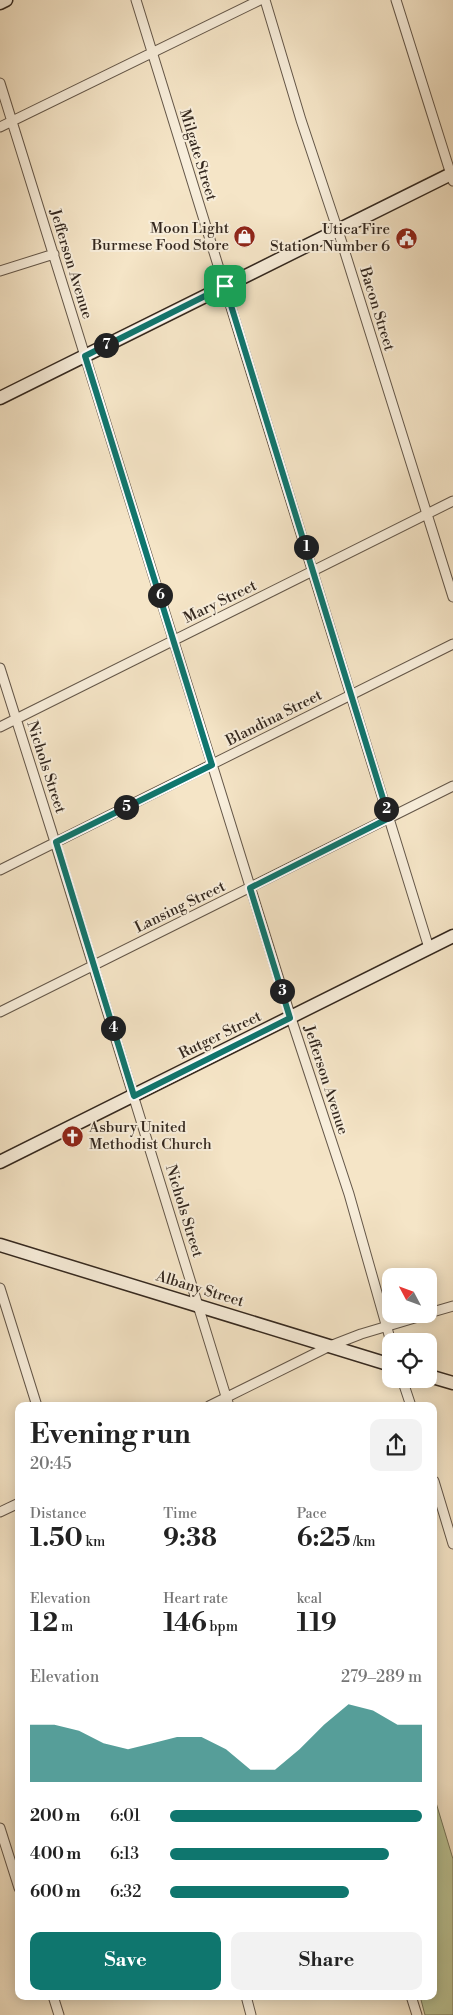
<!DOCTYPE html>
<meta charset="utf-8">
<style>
:root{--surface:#fff;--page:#f2f2f2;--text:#222;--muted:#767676;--accent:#0f766e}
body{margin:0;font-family:"Libre Bodoni",serif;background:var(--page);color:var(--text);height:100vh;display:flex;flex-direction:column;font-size:19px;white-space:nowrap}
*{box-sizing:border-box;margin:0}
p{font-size:16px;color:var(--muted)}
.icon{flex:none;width:28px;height:28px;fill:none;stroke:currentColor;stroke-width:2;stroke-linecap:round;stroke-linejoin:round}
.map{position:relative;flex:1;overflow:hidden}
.panel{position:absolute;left:15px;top:1402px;width:422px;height:598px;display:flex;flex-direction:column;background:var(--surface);border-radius:10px;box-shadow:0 2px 12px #0003}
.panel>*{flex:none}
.needle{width:32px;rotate:311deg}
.controls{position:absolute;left:382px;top:1268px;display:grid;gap:10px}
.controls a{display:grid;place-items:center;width:55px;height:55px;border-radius:10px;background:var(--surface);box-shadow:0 2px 12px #0003;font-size:25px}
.pin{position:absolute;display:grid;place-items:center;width:42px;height:42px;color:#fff;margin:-21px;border-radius:10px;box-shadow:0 2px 8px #0006}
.km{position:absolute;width:25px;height:25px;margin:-12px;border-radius:50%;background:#222;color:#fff;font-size:14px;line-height:25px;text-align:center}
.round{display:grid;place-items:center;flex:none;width:52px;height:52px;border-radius:10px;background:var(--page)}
.headline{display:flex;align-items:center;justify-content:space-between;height:85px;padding:0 15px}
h1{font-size:28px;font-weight:700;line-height:38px}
.figures{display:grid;grid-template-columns:repeat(3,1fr);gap:8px;height:85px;padding:5px 15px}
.figures div{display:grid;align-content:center}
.figures b{font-size:25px;font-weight:700}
.figures small{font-size:14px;font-weight:400}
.figures p{font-size:14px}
.chart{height:140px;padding:10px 15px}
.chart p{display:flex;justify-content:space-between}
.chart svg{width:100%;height:90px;margin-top:5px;fill:var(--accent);opacity:.7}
.button{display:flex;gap:10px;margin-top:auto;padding:10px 15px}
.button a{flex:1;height:58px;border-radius:10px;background:var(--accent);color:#fff;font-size:20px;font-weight:700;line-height:58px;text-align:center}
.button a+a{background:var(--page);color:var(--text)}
ul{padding:0 15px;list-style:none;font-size:16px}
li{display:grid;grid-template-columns:80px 60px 1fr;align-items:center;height:38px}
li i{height:12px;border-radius:6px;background:var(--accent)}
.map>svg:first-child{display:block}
.green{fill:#bcc596;stroke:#78765a}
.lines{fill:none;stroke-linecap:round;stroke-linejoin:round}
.street-casing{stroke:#645749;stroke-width:11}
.secondary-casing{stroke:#34281f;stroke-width:15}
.street{stroke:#f8eedb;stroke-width:9}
.secondary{stroke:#f8eedb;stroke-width:12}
.route-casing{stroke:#fff;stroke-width:10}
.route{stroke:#0f766e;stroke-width:6}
.labels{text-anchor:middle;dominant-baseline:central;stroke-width:4;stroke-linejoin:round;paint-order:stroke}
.street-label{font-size:15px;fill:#34281f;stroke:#f8eedb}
.poi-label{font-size:15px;fill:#34281f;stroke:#f8eedb;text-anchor:end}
</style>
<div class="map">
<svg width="453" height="2015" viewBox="0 0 453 2015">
<rect width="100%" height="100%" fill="#f5e5c7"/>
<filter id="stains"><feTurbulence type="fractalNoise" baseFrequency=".004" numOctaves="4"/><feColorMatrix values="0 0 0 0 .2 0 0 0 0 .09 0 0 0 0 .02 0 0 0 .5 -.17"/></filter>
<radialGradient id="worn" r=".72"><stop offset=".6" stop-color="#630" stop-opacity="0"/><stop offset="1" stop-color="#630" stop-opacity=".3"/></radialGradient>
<path class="green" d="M434,1796L453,1859V2015H425L420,1996H434Z"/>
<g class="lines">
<defs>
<path id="street" d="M136,0L429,948
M265,0L301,120L342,243L453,597
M396,0L453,181
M0,83L291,1018L349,1194L391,1342
M0,127L260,0
M0,271L54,254
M0,668L55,842L229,1406
M0,727L453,501
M0,870L453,644
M0,1012L453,786
M0,1288L37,1406
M429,1313L453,1306
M402,1379L411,1406
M209,1406L330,1346L361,1334L428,1314
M434,1481L453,1544
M0,1512L19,1503
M0,1828L19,1888
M53,1996L59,2015
M246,1996L251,2015
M411,1996L417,2015"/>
<path id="secondary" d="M0,3L6,0
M0,398L453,173
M0,1162L453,936
M0,1245L391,1365
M429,1376L453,1383"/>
</defs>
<use href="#street" class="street-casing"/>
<use href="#secondary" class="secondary-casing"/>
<use href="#street" class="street"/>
<use href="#secondary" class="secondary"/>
</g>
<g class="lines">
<defs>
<path id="route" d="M225,286L389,818L250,888L290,1018L134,1096L56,842L212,765L85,356Z"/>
</defs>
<use href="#route" class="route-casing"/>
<use href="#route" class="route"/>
</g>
<defs>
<symbol id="shop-disc" viewBox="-11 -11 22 22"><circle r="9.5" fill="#8f2418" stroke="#f8eedb"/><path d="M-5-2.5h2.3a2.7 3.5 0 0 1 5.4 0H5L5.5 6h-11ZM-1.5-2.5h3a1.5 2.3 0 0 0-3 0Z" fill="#fff"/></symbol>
<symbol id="civic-disc" viewBox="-11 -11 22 22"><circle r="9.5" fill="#8f2418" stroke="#f8eedb"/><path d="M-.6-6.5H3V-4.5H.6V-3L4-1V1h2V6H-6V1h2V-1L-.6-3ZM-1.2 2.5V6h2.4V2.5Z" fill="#fff"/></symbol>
<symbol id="church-disc" viewBox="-11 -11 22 22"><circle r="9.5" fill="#8f2418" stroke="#f8eedb"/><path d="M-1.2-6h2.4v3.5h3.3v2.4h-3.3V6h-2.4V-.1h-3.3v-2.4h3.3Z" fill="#fff"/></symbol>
</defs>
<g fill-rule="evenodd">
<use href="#shop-disc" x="232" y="224" width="25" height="25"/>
<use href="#civic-disc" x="394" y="226" width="25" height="25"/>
<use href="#church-disc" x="60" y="1124" width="25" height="25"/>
</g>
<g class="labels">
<g class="street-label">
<text transform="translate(198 155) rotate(73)">Milgate Street</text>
<text transform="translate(71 264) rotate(73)">Jefferson Avenue</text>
<text transform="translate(377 309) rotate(73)">Bacon Street</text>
<text transform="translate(220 602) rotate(-26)">Mary Street</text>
<text transform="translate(274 718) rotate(-27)">Blandina Street</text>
<text transform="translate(46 767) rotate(72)">Nichols Street</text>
<text transform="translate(180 907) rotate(-26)">Lansing Street</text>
<text transform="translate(220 1035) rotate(-26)">Rutger Street</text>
<text transform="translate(326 1080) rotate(72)">Jefferson Avenue</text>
<text transform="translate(184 1211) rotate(73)">Nichols Street</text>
<text transform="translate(200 1289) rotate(17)">Albany Street</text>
</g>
<g class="poi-label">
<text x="229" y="228">Moon Light<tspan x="229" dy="17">Burmese Food Store</tspan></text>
<text x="390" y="229">Utica Fire<tspan x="390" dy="17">Station Number 6</tspan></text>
<text x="89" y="1127" text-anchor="start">Asbury United<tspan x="89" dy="17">Methodist Church</tspan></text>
</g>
</g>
<rect width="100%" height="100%" filter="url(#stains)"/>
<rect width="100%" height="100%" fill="url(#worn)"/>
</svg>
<div class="controls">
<a><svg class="needle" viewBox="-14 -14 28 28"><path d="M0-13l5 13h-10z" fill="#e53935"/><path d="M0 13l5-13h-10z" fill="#767676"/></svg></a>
<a><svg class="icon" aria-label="locate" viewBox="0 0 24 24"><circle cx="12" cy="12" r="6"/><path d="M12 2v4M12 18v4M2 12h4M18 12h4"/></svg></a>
</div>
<div class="pin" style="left:225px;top:286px;background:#1e9e55"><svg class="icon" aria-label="arrive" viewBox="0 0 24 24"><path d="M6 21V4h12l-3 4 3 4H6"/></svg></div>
<b class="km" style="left:306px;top:547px">1</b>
<b class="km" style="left:386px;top:809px">2</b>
<b class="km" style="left:282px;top:991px">3</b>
<b class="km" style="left:113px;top:1028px">4</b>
<b class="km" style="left:126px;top:807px">5</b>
<b class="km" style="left:160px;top:595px">6</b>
<b class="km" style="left:106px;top:345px">7</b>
<section class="panel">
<div class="headline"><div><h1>Evening run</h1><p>20:45</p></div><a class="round"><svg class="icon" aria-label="share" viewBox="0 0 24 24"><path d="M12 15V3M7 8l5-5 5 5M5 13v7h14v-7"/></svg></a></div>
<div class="figures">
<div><p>Distance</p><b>1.50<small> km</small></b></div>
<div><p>Time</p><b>9:38</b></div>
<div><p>Pace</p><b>6:25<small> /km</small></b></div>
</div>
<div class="figures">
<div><p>Elevation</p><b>12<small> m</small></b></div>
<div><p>Heart rate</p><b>146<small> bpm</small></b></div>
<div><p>kcal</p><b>119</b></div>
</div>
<div class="chart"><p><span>Elevation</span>279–289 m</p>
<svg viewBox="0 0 160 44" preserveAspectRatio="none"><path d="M0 44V16L10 16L20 19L30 25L40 28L50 25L60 22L70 22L80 28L90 38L100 38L110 28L120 16L130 6L140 9L150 16L160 16V44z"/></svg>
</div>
<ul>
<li><b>200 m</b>6:01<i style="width:100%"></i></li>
<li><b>400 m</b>6:13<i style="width:87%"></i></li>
<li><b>600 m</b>6:32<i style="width:71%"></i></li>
</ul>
<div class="button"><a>Save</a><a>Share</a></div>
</section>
</div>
